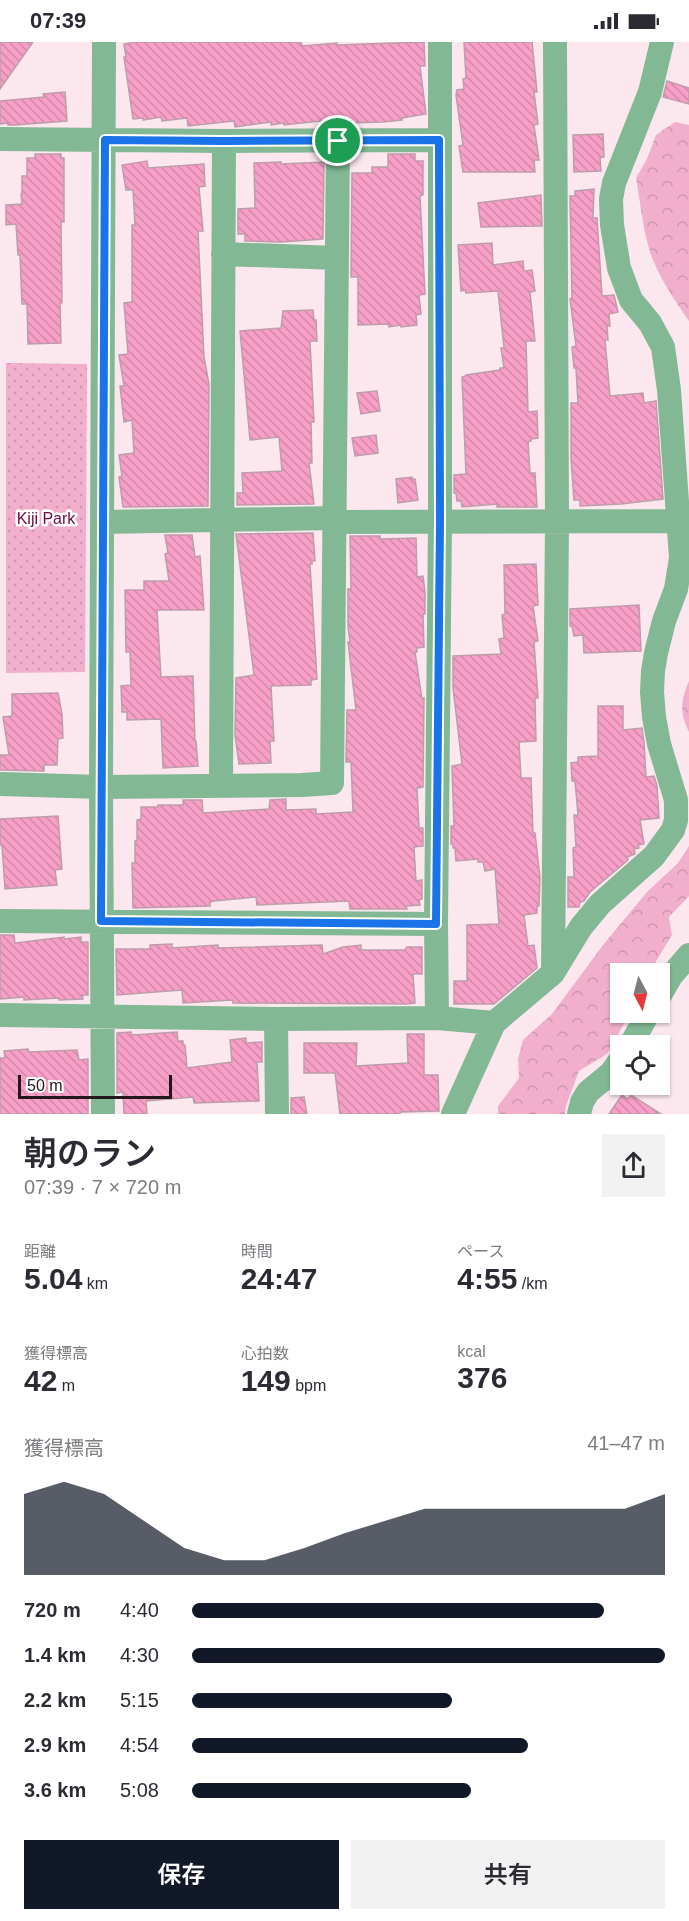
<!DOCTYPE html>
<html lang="ja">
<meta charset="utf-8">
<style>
:root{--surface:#fff;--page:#f2f2f3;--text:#2b2b33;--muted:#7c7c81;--accent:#111827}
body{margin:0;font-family:Helvetica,"Noto Sans JP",sans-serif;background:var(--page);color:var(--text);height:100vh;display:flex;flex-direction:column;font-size:22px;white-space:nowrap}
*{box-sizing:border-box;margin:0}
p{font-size:20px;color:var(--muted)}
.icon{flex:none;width:33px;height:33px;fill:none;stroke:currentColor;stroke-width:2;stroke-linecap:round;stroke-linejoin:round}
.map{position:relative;height:1072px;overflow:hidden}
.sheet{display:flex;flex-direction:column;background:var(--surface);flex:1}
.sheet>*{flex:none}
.needle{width:39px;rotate:173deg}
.buttons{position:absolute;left:610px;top:921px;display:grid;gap:12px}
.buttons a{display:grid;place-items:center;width:60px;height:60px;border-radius:0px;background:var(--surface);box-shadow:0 2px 4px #0004;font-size:30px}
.scale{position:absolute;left:18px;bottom:15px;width:154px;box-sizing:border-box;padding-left:6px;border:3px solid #23171c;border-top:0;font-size:16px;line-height:21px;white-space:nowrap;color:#23171c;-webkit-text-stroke:4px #fff;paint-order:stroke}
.pin{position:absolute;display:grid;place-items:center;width:51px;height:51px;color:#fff;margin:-26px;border:3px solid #fff;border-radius:50%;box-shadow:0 2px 6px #0007}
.round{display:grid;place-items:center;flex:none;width:63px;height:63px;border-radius:0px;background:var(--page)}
.overview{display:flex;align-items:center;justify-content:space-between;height:102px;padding:0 24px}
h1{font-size:33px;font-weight:600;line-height:45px}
.metrics{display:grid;grid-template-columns:repeat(3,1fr);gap:9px;height:102px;padding:6px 24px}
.metrics div{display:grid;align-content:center}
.metrics b{font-size:30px;font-weight:600}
.metrics small{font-size:16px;font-weight:400}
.metrics p{font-size:16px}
.chart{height:168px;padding:12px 24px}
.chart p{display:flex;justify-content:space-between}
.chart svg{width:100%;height:108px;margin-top:6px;fill:var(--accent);opacity:.7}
.cta{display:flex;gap:12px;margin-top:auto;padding:12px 24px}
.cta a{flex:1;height:69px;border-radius:0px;background:var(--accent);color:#fff;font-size:24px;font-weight:600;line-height:69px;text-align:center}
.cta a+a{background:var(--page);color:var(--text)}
ul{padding:0 24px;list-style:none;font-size:20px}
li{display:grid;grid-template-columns:96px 72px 1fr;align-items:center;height:45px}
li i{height:15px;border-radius:8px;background:var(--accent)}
.status{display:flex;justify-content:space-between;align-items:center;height:42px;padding:0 30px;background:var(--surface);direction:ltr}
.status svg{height:16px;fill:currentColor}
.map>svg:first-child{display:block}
.forest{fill:url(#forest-crowns)}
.park{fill:url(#park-dots)}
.building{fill:url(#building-back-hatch);stroke:#be9dab;stroke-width:1.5}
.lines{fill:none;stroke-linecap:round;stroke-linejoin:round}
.minor{stroke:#82b994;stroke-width:24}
.route-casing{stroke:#fff;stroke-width:12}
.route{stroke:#1a73e8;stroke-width:8}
.labels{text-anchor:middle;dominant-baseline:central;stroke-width:5;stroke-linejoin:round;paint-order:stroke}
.park-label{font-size:16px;fill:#720949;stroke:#fff}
</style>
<div class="status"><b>07:39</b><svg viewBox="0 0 49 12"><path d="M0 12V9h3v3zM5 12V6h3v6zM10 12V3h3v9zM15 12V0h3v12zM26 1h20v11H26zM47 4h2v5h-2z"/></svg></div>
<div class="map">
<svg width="689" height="1072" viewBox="0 0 689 1072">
<defs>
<pattern id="forest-crowns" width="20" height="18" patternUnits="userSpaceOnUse" patternTransform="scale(1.5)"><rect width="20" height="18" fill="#f1afcc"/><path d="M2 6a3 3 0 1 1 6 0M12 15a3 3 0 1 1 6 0" fill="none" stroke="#ce96af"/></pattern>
<pattern id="park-dots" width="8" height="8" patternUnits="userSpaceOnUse" patternTransform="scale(1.5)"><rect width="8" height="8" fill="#f1afcc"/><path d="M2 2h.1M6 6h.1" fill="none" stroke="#ce96af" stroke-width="1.8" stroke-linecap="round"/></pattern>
<pattern id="building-back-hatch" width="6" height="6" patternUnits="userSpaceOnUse" patternTransform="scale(1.5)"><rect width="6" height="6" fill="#f79fc7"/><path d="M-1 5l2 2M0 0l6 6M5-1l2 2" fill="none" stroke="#d388aa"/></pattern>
</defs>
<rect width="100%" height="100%" fill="#fce7ef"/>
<path class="forest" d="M675,80L689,83V279C676,260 662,240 653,218C643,193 641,163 636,136L647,117L656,93Z
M689,639V690C679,670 681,658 689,639Z
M689,804V854L669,875L672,893L649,931L621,932V970L630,971L607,1012L579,1029L566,1064L565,1072H498V1064L519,1036L518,1017L523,998L552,972L603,903L647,850L678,821Z"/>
<path class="park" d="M6,321L87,322L85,630L6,631Z"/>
<path class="building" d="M0,0H33L0,47Z
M136,0H301L302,4L337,1V3L424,0L425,24H420L426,72L402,76V78L383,80L350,81L349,76L284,83V81L271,83V80L235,85L234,79L188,84L187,76L162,79L161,75L143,78V76L133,77L124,15H126L124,2Z
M464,0H532L537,50H534L538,82L534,83L539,118H534L535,130H463L459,104L463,103L456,53L457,48L464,47L463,37L466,36Z
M667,39L689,46V62L663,55Z
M65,50L67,79L15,83H8V81L0,82V59L44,55L43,52Z
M603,92L604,115L600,116L601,129L574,130L573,93Z
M35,112H61V116H64V180H61L62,261H60L61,301L28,302L27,262H22L20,213H18L16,182L6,183V163L22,162L21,152H22V134H27V116H35Z
M388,112H415V119H423V153L420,154L425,252L419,253L421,272L416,273L417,283L401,285V283L389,285L388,282L358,283V235H351L352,131H372V125H388Z
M147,119L148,126L204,122L205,144L199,145L203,189H198L204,315L209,342L208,464L123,465L119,435L122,434L119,413L134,411L132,378L124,380L120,344H124L119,313L128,312L124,261L132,260V183H135L133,148H126L122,123Z
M281,120V122L324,120L323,197L281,200L245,199V192H238V167L255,166L254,121Z
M594,147L593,176H597L602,254L614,253L618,270L609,272L610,284H607L608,298H605L610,354L643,351L644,361L656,359L663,457L621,462L580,464V458H574L571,417V361H578L576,326H574L572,305L576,304L570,257L572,256L570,154H575V149Z
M541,153L542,184L481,185L478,161Z
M492,201L493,223L523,219L524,229L532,228L535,249L530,250L535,299H526L528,370L537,369L538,396L531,397V399L528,400L530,431H535L537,465H497V462L462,465L461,459H457L456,451H454V433L466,432L462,335L466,334V333L500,328V326H504L501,306H504L498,249L466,251L465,248L461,249L458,203Z
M313,268L314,278H316L317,299H310L314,380H311L312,421H309L314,462L237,463V451H243L242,431L282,429L279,395L250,398L240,289L281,286L283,269Z
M377,349L380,369L361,372L357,351Z
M376,393L378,411L355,414L352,396Z
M412,435V437H415L418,458L398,461L396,437Z
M313,491L315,519H312V522H310L317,637L311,638V643L271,644L274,699H270L271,721L239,722L235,693L236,636L254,633L236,492Z
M165,493H192L195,515L200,514L204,568H157L161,635L193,634L195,699H196L198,724L163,726L161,677L127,678V670H122L121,644L131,643L130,610H126L125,548H144V539H169L165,512L168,511Z
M350,494H380V497L416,496L417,535L423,534L425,550V572H423L424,605L417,606V610H415L422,657L424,656L423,745L417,746L419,786H423V804L414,805L416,839L422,838V857L419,858L420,863L406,864L407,867H350L349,859L257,863L256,855L214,859L210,860V864L133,866L132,821H135V799H137V778L141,777V765H158V763H183V758H202L203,771L269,767L270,758L286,757V768L316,767V772L353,770L351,720H346L347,668H356L348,600H350L348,584V547H351Z
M536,522L538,563L533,564L538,599L534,600L538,656H535L536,699L519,700L521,736H531L533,791H535L540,836L539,864H537V871L524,873L528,904L534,903L537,926L494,962H454V939H467V883L499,882L495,827L485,829L483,820H478V817L456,819L455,806H453V802H451V784H454L452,724L462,722L453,646V614L501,612L499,597L504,596L502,573L505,572L504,523Z
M639,563L641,609L584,611L583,593L574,594L572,584H570V567Z
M58,651L62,672L63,696L58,697L57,723H44V729L0,728V713H9L3,675L12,674V652Z
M598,664H623V688L642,686L644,700L646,735L654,734L657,744L659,776L640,778L644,802L638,803L639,806L634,807L635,812L627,815L628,818L590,850L584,859L580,860L579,865H568V835H574L573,806L576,805L574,773H578L575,739H572L571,721L578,720V715L598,714Z
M58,774L62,827L55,828L57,843L5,847L2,803H0V777Z
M0,893H14L15,901L64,895V897L81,895V900H88V953H82L83,957L59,958V956L24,958V955L0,957Z
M172,902V906L218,903V906L322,903L323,912L343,905L361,903V908H405L407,905H422V932H413L415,961L407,962L233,961V958L183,961L182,948L117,953L116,907H150V903Z
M131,990L132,993L177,990L178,999H183V1003H185L187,1026L232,1020L230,998L246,996V1001L262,1000V1020H257L259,1059L194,1061L193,1055L146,1059L147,1072H124L123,1050L117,1051V991Z
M407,992H424V1033H438L439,1069L400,1070V1072H340L335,1031H304V1001H357L356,1024L408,1021Z
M28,1007L29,1010L77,1008L79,1018L88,1017V1072H0V1016H5L4,1009Z
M622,1053L628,1057L631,1053L661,1072H609Z
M304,1055L307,1072H291V1056Z"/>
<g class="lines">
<path class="minor" d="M0,97L224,99L439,98
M223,212L337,216
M102,480L334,476
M334,480L678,479
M0,742L101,745L302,743L332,741L338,99
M221,743L224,99
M0,879L436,882
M553,931L557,480L555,0
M660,953L671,934L689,913
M0,973L276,977L437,976L494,981
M437,976L436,882L440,480V0
M276,977L277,1072
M630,1004L649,970
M103,1072L101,745L104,0
M453,1072L494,981L553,931L581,885L600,862L654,814L673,788L676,778V758L659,702L654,675L652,650L653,629L656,611L664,579L676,547L681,516L669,348L663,305L650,281L631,258L619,226L612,183L611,157L614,141L650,50L662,0
M579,1072L582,1060L588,1050L611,1031L621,1017"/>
</g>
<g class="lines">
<defs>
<path id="route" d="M105,98L224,99L439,98L440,480L436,882L101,879Z"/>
</defs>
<use href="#route" class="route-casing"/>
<use href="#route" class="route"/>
</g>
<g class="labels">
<g class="park-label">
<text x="46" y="476">Kiji Park</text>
</g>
</g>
</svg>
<div class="buttons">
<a><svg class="needle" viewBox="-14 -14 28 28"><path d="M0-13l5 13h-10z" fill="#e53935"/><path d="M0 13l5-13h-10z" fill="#7c7c81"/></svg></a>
<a><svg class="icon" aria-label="locate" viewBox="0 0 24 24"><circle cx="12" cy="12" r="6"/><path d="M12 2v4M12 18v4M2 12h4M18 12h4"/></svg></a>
</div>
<div class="scale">50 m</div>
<div class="pin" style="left:338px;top:99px;background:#1e9e55"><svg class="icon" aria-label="arrive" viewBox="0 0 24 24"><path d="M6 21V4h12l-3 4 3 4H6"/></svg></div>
</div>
<section class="sheet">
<div class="overview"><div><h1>朝のラン</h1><p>07:39 · 7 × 720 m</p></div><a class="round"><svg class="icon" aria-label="share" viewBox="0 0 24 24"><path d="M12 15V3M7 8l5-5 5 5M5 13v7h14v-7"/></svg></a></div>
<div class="metrics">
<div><p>距離</p><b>5.04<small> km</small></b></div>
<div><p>時間</p><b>24:47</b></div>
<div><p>ペース</p><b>4:55<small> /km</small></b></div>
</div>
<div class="metrics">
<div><p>獲得標高</p><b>42<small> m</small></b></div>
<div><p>心拍数</p><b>149<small> bpm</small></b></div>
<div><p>kcal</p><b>376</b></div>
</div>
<div class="chart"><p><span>獲得標高</span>41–47 m</p>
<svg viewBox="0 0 160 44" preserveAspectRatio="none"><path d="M0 44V11L10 6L20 11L30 22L40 33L50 38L60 38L70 33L80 27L90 22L100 17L110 17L120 17L130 17L140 17L150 17L160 11V44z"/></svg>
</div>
<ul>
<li><b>720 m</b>4:40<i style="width:87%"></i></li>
<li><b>1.4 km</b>4:30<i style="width:100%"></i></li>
<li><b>2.2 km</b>5:15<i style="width:55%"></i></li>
<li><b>2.9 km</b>4:54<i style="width:71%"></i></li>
<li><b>3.6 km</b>5:08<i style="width:59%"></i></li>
</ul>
<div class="cta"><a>保存</a><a>共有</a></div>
</section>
